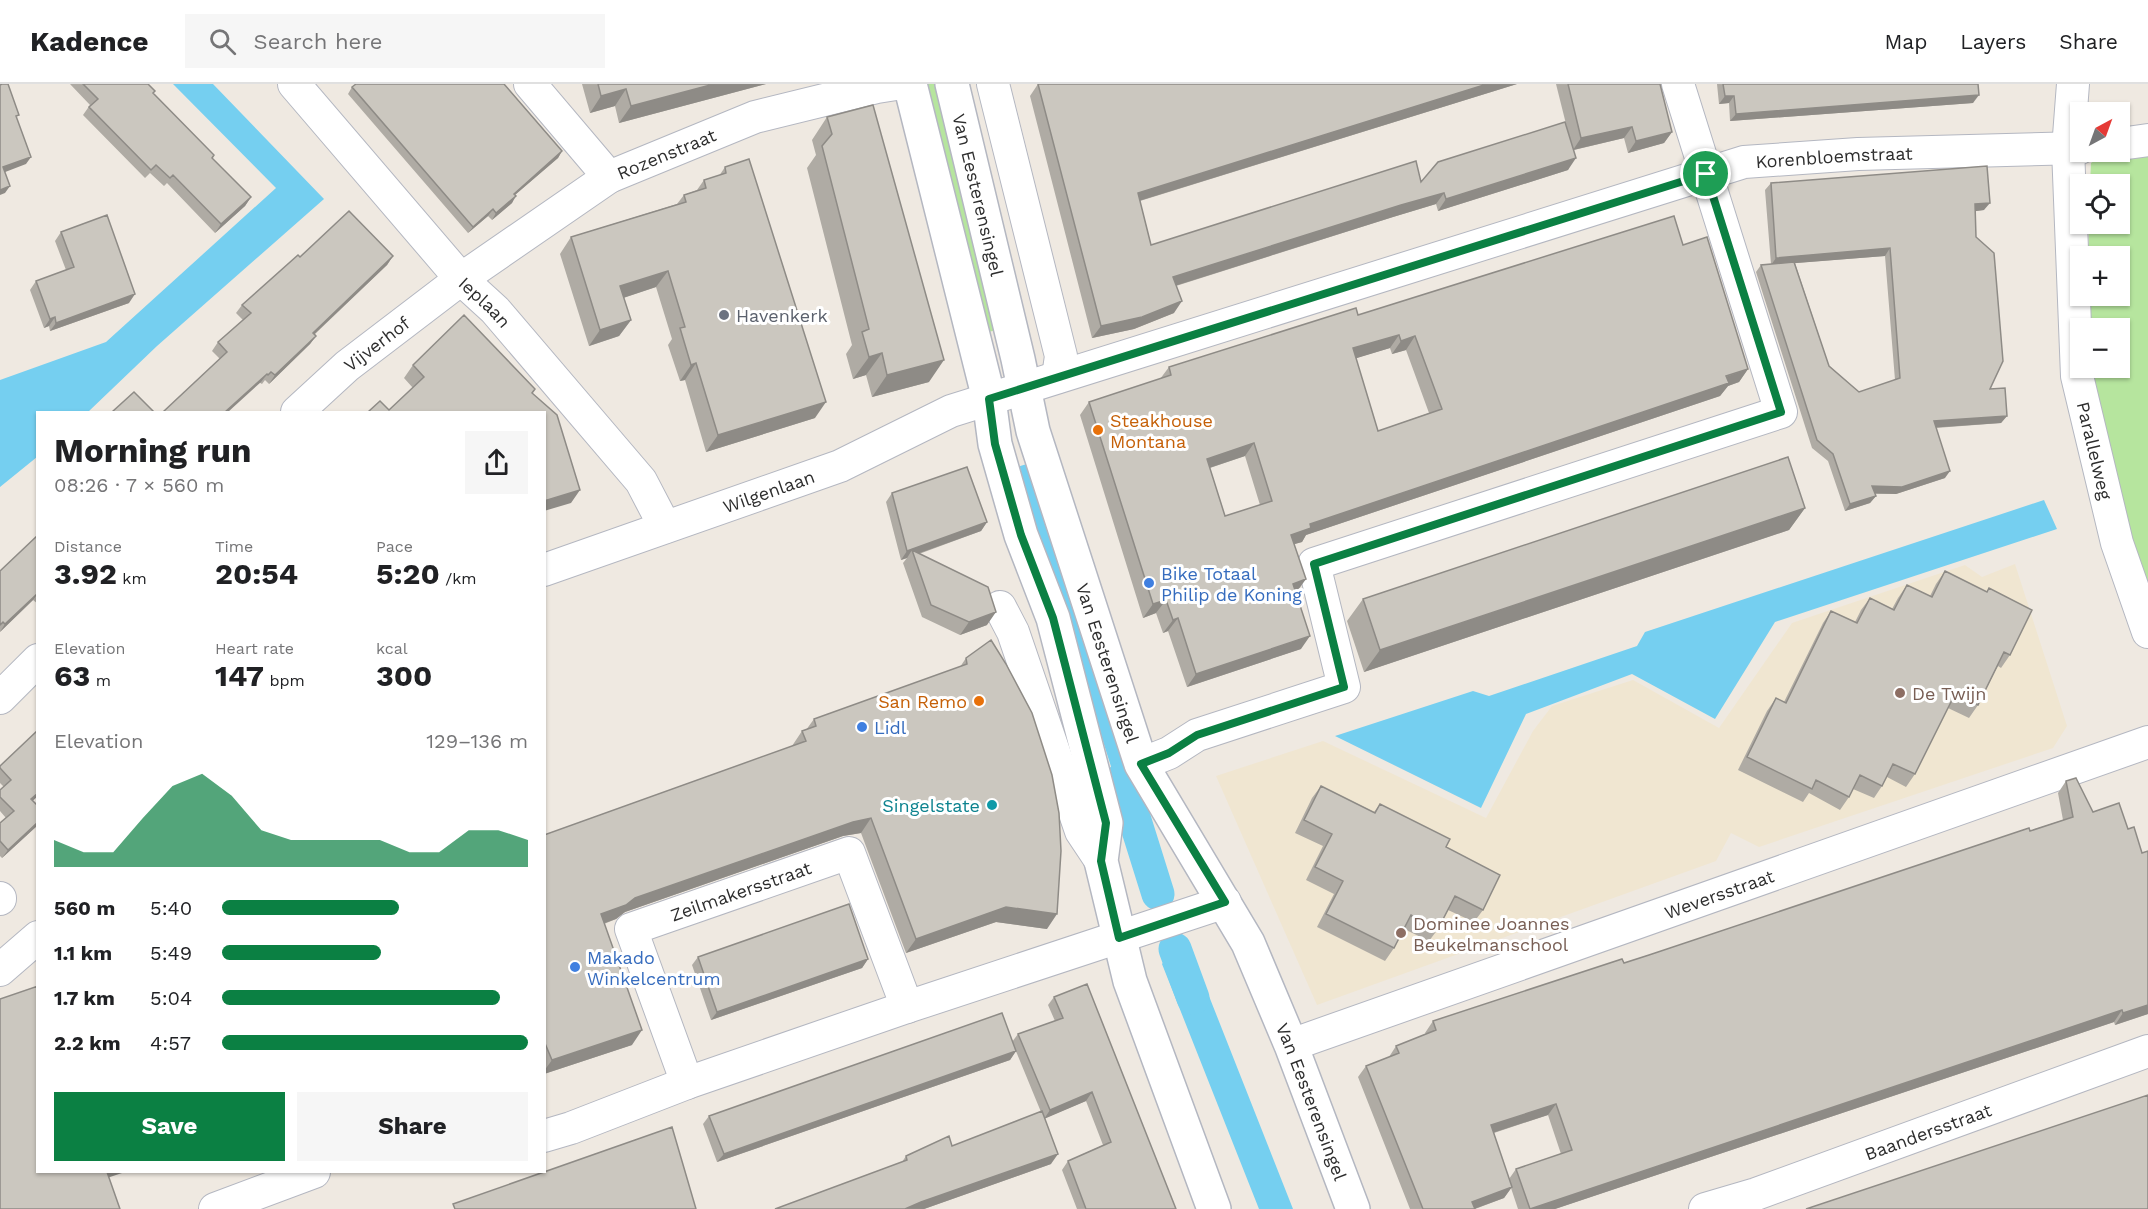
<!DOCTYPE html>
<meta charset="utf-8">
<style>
:root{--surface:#fff;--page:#f6f6f6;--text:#202124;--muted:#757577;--line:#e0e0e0;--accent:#0b8043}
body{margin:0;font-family:"Work Sans",sans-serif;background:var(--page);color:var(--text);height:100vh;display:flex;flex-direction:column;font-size:22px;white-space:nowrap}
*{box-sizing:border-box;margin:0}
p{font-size:20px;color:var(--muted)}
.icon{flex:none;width:33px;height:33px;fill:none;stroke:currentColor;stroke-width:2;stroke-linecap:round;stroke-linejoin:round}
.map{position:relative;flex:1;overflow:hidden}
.details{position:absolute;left:36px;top:327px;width:510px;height:762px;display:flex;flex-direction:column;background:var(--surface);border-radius:0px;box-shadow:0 2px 4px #0004}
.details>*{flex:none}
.needle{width:39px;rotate:41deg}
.buttons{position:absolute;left:2070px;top:18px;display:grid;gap:12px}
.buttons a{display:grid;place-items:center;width:60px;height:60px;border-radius:0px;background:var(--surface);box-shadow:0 2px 4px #0004;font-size:30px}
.pin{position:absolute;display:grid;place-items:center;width:51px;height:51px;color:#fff;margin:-26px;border:3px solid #fff;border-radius:50%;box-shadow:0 2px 6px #0007}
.round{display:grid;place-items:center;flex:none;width:63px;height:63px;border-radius:0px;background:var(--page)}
.headline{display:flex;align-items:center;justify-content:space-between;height:102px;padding:0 18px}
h1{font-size:33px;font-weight:700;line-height:45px}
.figures{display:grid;grid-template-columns:repeat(3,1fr);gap:9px;height:102px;padding:6px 18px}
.figures div{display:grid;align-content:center}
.figures b{font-size:30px;font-weight:700}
.figures small{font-size:16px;font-weight:400}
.figures p{font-size:16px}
.chart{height:168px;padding:12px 18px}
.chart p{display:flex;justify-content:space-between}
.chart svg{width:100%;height:108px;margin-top:6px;fill:var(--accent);opacity:.7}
.cta{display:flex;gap:12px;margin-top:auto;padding:12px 18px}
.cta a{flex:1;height:69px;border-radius:0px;background:var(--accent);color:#fff;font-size:24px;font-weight:700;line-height:69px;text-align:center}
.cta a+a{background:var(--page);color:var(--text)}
ul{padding:0 18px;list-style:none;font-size:20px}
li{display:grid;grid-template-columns:96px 72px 1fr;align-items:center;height:45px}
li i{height:15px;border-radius:8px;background:var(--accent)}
header{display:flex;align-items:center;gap:36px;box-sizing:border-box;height:84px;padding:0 30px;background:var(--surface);border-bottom:2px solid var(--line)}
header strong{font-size:28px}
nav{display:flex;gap:33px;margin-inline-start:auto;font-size:21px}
.search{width:420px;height:54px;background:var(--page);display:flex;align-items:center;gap:15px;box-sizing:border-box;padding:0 21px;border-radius:0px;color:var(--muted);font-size:22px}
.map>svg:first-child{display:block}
.education{fill:#f0e6d1}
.green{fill:#b6e59e}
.water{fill:#75cff0}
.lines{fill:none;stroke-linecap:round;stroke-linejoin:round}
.canal{stroke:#75cff0;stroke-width:33}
.street-casing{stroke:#b4b7c1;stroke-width:34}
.secondary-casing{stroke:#b4b7c1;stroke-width:36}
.street{stroke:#fff;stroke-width:32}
.secondary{stroke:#fff;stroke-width:33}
.wall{fill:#afaba4;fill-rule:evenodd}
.shaded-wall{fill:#8e8b86}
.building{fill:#cbc7bf;stroke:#8e8b86;stroke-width:1.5;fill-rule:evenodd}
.route-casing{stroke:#fff;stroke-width:12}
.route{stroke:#0b8043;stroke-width:8}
.worship-dot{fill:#6b7280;stroke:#fff;stroke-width:2}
.food-dot{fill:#e8710a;stroke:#fff;stroke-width:2}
.shop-dot{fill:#3f7fe0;stroke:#fff;stroke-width:2}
.education-dot{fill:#8d6e63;stroke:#fff;stroke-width:2}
.culture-dot{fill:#0f9aa8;stroke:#fff;stroke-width:2}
.labels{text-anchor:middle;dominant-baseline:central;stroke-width:6;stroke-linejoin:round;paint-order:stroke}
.street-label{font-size:18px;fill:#2e2e2e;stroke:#fff}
.worship-label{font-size:18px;fill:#5b616d;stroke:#fff;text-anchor:start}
.food-label{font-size:18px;fill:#c56008;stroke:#fff;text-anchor:start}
.shop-label{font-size:18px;fill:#366cbe;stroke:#fff;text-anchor:start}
.education-label{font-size:18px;fill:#785e54;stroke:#fff;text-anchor:start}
.culture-label{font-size:18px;fill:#0d838f;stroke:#fff;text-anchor:end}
</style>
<header>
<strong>Kadence</strong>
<div class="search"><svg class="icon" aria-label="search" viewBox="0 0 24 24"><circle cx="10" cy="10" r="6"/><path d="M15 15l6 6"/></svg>Search here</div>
<nav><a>Map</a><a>Layers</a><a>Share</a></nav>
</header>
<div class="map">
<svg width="2148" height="1125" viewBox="0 0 2148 1125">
<rect width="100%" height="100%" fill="#efe9e1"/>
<path class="education" d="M2015,480L2067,642L2053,664L1759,763L1731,749L1716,777L1317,921L1216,692L1323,657L1486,734L1533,647L1552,622L1633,596L1719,644L1792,539L1965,481L1982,493Z"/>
<path class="green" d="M921,0H939L1004,245L987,248Z
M2148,69V507L2134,469L2088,284H2120V244H2085L2086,212H2120V172H2088L2089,140H2120V100H2090L2091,79L2100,73Z"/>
<path class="water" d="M173,0H213L324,115L157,262L88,328H38L37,373L0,403V296L106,258L276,104Z
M1030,379L1074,520L1061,524L1017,383Z
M2044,416L2057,445L1775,538L1715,635L1632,590L1526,630L1481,724L1335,652L1473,607L1489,612L1637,562L1645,548Z
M1086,557L1143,735L1129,739L1072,560Z
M1192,869L1293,1125H1259L1162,880L1167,874Z"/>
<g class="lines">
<path class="canal" d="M1055,480L1091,600
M1122,695L1158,810
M1175,865L1193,914"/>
<defs>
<g id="street">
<path id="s1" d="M294,0L461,195L495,226L641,397L665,443"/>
<path d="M530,0L609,93"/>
<path d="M993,0L1061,272L1058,293"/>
<path id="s2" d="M2073,0L2068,65L2077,292L2117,459L2148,548"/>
<path d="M2120,60L2148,56"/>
<path id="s3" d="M297,328L347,282L461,195L609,93L755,33L877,3L896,0"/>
<path id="s4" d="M544,486L840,382L951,327L1744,78L1858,70L2080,64"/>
<path d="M1000,523L1013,548L1081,747L1101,777"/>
<path d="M0,614L38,576"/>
<path d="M1141,680L1169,669L1197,651L1344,603L1314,480L1781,328L1678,0"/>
<path d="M0,814V815"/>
<path d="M0,886L38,853"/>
<path id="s5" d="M1291,961L2148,658"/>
<path id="s6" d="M687,999L631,845L849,769L907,923"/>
<path d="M544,1052L571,1044L687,999L907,923L1225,818"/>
<path d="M215,1125L314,1088"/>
<path id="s7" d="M1705,1125L1756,1110L2148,967"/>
</g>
<g id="secondary">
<path d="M910,0L989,315L995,360L1021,451L1053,534L1106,739L1101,777L1130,897L1214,1125"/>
<path id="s8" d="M952,0L1018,275L1033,347L1141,680L1248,859L1291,961L1353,1125"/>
</g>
</defs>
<use href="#street" class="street-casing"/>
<use href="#secondary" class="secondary-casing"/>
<use href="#street" class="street"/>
<use href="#secondary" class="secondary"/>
</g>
<path class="wall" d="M70,0H148L153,10L212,74L251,113L245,122L215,149L167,99L164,102L150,89L145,94L83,31L90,21Z
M582,0H766L619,39L615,22L590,29Z
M1038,0H1517L1140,117L1151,161L1421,98L1567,44L1556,0H1660L1672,48L1664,59L1628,69L1624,54L1574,66L1568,86L1438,127L1436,120L1393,133L1176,202L1174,229L1134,245L1092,254L1030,12Z
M1717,0H1978L1973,19L1730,37L1729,19L1719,20Z
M352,3L562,67L558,74L515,111L512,119L492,136L488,132L468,149L348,10Z
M827,33L929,298L872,313L866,291L853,295L846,270L852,261L807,84L816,71L812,56Z
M725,83L815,334L706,368L685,296L680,297L668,261L672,255L656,203L623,214L631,236L619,252L589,262L560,170L571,153L677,120L684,111L697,106L704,96L719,92Z
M1771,99L1984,126L1975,127L1976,153L1990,305L2007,332L2001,339L1936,344L1945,394L1896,410H1875L1876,412L1870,419L1845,427L1828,377L1812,364L1756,188L1761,181L1771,180L1765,106ZM1885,172L1895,296L1859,308L1829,282L1795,179Z
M61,148L129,219L50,247L49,242L44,244L30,206L36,197L66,186L55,157Z
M1683,161L1748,285L1739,298L1728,302L1720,312L1306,451L1302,458L1294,460L1296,509L1301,565L1187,603L1168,547L1163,549L1156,529L1143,534L1080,331L1089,318L1160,295L1169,283L1358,231ZM1390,264L1392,270L1406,266L1429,329L1378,347L1356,274ZM1245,372L1260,421L1225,432L1210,384Z
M393,172L387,181L315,250L316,252L310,260L269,300L265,296L262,300L220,275L212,267L218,258L243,236L236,229L242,221L300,173Z
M413,281L535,305L532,309L571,419L389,326L413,304L404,294Z
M892,409L987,438L981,447L919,470L987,541L960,551L922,533L903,479L907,474L901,476L886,418Z
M1805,424L1789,446L1364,588L1347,537L1363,515Z
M38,451V520L33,516L0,548V487Z
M1945,487L2010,571L2001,584L1998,582L1978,621L1969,634L1948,624L1915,690L1906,703L1887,693L1882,702L1874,714L1853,705L1849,713L1840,726L1809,709L1803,718L1738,686L1767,627L1776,614L1784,618L1823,539L1831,527L1855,538L1861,526L1870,514L1892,525L1898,514L1907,501L1930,512L1936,500Z
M966,574L1047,845L996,838L906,869L861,749L843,752L625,828L616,835L604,840L632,961L544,990V751L792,662L802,647L806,646L814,635L960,583Z
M0,682L38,722V741L2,774L0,772V739L6,734L0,727V706L4,703L0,699Z
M2066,697L2148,930L2115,941L2114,938L1555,1125H1518L1511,1104L1504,1114L1475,1125H1410L1358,993L1366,982L1389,973L1396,962L1426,950L1425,949L1433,937L1624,879L2063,736L2058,709ZM1548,1031L1561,1070L1516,1085L1509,1095L1494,1049Z
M1321,702L1374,728L1380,720L1446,763L1483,826L1474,838L1448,826L1438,845L1429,857L1404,845L1394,864L1385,877L1317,843L1334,810L1306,796L1323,762L1295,749L1312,714Z
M698,873L868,875L862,884L711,936L692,881Z
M1054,913L1176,1125H1077L1062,1086L1068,1077L1103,1061L1086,1017L1045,1034L1051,1080L924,1125H775L902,1078L906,1072L952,1062L1041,1028L1013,960L1016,967L1010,976L717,1078L703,1040L709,1032L1012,958L1018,950L1055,937L1048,921Z"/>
<path class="shaded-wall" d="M714,0H766L619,39L631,22Z
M1487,0H1517L1129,120L1138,109Z
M626,5L615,22L590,29L601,12Z
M1979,11L1973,19L1730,37L1736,30Z
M1725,12H1734L1729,19L1719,20Z
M1632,43L1624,54L1573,66L1581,54Z
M1672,48L1664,59L1628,69L1636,57Z
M562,67L558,74L509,116L514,110Z
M31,73L26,80L0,90L3,83Z
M1576,74L1568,86L1438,127L1446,115Z
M10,102L5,109L0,111V106Z
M1444,109L1436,120L1393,133L1165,205L1173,193L1401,121Z
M516,112L512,119L492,136L496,129Z
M251,113L245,122L215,149L221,140Z
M1990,119L1984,126L1969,128L1975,120Z
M493,125L488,132L468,149L473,143Z
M1890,164L1885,172L1771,181L1776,174Z
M393,172L387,181L307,257L313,249Z
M668,187L656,203L608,219L620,202Z
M135,210L129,219L50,247L56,239Z
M1182,217L1174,229L1134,245L1092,254L1101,242Z
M55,233L49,242L44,244L50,235Z
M631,236L619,252L589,262L600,246Z
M1399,251L1390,264L1344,278L1353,264Z
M316,252L310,260L269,300L275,291Z
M1415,252L1406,266L1392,270L1401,257Z
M882,269L866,291L853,295L869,273Z
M944,276L929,298L872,313L887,291Z
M696,279L685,296L680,297L691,281Z
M1748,285L1739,298L1728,302L1720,312L1306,451L1302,458L1281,464L1291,451L1310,440Z
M267,290L261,298L228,328H225Z
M826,318L815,334L706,368L718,351Z
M2007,332L2001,339L1928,344L1934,337Z
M1254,359L1245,372L1197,388L1207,375Z
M1950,387L1945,394L1896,410L1867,409L1872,402Z
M580,406L571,419L544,427V417Z
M1876,412L1870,419L1845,427L1850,420Z
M1805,424L1789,446L1364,588L1380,566Z
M987,438L981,447L914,471L912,466L907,474L901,476L907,467Z
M1306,495L1296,509L1293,500Z
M38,509L33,516L0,548L5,540Z
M1166,516L1156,529L1143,534L1153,520Z
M996,528L987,541L960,551L969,538Z
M1178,534L1168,547L1163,549L1173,536Z
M1310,552L1301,565L1187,603L1196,590Z
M38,709V712L25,724L31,715Z
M871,734L861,749L843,752L625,828L616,835L591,844L601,830L635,814L853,738Z
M38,738V741L2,774L8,766Z
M1006,823L1057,830L1047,845L996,838L906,869L916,855Z
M868,875L862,884L711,936L717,928Z
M2148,921V930L2115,941L2123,929Z
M2122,926L2114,938L1555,1125H1529Z
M642,946L632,961L544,990V987L552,976Z
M1016,967L1010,976L717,1078L724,1070Z
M1092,1008L1086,1017L1044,1035L1050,1026Z
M1556,1020L1548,1031L1483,1052L1491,1041Z
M1058,1070L1051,1080L924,1125H905L921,1118Z
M102,1088H125L95,1098Z
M1512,1103L1504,1114L1474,1125L1472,1118Z"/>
<path class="building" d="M2,0H8L19,31L16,32L31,73L3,83L10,102L0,106V1Z
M83,0H148L155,7L153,9L214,71L212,74L251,113L221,140L173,91L170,94L156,81L151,86L89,23L98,15Z
M356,0H504L562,67L514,110L516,112L496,129L493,125L473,143L352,3Z
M598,0H714L631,22L626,5L601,12Z
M1038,0H1487L1138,109L1151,161L1416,77L1421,98L1438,78L1565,38L1576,74L1446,115L1444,109L1401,121L1173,193L1182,217L1142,233L1101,242Z
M1568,0H1660L1672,48L1636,57L1632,43L1581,54Z
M1723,0H1978L1979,11L1736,30L1734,12H1725Z
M873,21L944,276L887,291L882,269L869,273L862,248L869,245L822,62L832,50L827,33Z
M749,75L826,318L718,351L696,279L691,281L680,244L685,243L668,187L620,202L631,236L600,246L571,153L686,118L684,111L706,104L704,96L726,89L725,83Z
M1987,82L1990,119L1975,120L1976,153L1994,169L2003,277L1990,305L2005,304L2007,332L1934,337L1950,387L1902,403L1872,402L1876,412L1850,420L1833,370L1817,356L1761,181L1794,178L1829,282L1859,308L1900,294L1890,164L1776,174L1771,99Z
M349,127L393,172L313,249L316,252L275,291L271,288L268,291L267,290L225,328H163L227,268L218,258L251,229L242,221L298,171L300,173Z
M107,131L135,210L56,239L55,233L50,235L36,197L74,183L61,148Z
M1674,132L1683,161L1707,153L1748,285L1726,292L1729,299L1310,440L1311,444L1291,451L1306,495L1293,500L1310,552L1196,590L1178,534L1173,536L1166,516L1153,520L1089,318L1171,291L1169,283L1356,224L1358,231ZM1399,251L1401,257L1415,252L1442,325L1378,347L1353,264ZM1254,359L1272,417L1225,432L1207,375Z
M464,231L535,305L532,309L557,331L580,406L544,417V328H368L380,317L389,326L424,293L413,281Z
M134,308L154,328H112Z
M1788,373L1805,424L1380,566L1363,515Z
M967,383L987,438L907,467L892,409Z
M38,451V509L5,540L3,538L0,541V487Z
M912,466L988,503L996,528L969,538L931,521Z
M1945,487L1987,508L1989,504L2032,526L2010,571L2004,568L1978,621L1955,610L1915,690L1893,680L1882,702L1860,691L1849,713L1816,696L1812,705L1747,673L1776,614L1786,619L1831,527L1857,539L1870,514L1894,526L1907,501L1932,513Z
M991,556L1006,580L1032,629L1052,691L1059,729L1061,767L1057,830L1006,823L916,855L871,734L853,738L635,814L626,821L601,830L642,946L552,976L544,957V751L806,657L802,647L816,642L814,635L967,580L966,574Z
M38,646V709L31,715L38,722V738L8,766L0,757V739L14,727L0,713V706L11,696L0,684V682Z
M2076,694L2093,728L2119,719L2128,745L2134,743L2142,769L2148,767V921L2123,929L2122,926L1530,1125L1516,1085L1572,1066L1556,1020L1491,1041L1512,1103L1472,1118L1475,1125H1423L1366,982L1399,969L1396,962L1436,946L1433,937L1622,875L1624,879L1649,871L2029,744L2030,747L2073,733L2066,697Z
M1321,702L1375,729L1380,720L1450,755L1446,763L1500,791L1483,826L1455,812L1438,845L1411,831L1394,864L1326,830L1343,797L1315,783L1332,750L1304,736Z
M849,820L868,875L717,928L698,873Z
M1087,900L1176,1125H1086L1068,1077L1111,1058L1092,1008L1050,1026L1018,950L1063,934L1054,913Z
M38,902V1088H107L120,1125H0V915Z
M1002,929L1016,967L724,1070L709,1032Z
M2148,1011V1125H1806Z
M1042,1027L1058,1070L921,1118L905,1125H775L907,1076L906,1072L949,1052L952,1062Z
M672,1043L696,1125H455L453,1120Z"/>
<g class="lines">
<defs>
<path id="route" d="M1706,90L1781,328L1314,480L1344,603L1197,651L1169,669L1141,680L1225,818L1119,854L1101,777L1106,739L1053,534L1021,451L995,360L989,315Z"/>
</defs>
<use href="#route" class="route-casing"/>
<use href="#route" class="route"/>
</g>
<circle class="worship-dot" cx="724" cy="231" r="6"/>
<g class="food-dot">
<circle cx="1098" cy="346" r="6"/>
<circle cx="979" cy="617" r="6"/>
</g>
<g class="shop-dot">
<circle cx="1149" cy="499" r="6"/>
<circle cx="862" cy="643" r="6"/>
<circle cx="575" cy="883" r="6"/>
</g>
<g class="education-dot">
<circle cx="1900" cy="609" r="6"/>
<circle cx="1401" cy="849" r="6"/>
</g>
<circle class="culture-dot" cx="992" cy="721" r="6"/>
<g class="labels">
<g class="street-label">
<text stroke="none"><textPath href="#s3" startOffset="453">Rozenstraat</textPath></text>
<text stroke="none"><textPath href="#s4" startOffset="1359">Korenbloemstraat</textPath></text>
<text stroke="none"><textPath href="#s8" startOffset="114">Van Eesterensingel</textPath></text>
<text stroke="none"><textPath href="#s1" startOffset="290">Ieplaan</textPath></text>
<text stroke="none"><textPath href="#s3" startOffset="105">Vijverhof</textPath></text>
<text stroke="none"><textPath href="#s2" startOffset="369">Parallelweg</textPath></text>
<text stroke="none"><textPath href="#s4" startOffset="238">Wilgenlaan</textPath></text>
<text stroke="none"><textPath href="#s8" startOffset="600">Van Eesterensingel</textPath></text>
<text stroke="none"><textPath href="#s6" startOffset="280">Zeilmakersstraat</textPath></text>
<text stroke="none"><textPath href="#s5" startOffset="454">Weversstraat</textPath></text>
<text stroke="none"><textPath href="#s8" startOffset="1086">Van Eesterensingel</textPath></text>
<text stroke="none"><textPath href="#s7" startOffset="236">Baandersstraat</textPath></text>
</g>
<g class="worship-label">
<text x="736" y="231">Havenkerk</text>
</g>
<g class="food-label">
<text x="1110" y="336">Steakhouse<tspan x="1110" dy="21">Montana</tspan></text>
<text x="967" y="617" text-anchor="end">San Remo</text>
</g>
<g class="shop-label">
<text x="1161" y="489">Bike Totaal<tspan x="1161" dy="21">Philip de Koning</tspan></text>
<text x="874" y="643">Lidl</text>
<text x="587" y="873">Makado<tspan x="587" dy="21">Winkelcentrum</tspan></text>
</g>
<g class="education-label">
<text x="1912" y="609">De Twijn</text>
<text x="1413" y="839">Dominee Joannes<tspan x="1413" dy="21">Beukelmanschool</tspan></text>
</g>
<g class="culture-label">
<text x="980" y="721">Singelstate</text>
</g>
</g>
</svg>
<div class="buttons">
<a><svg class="needle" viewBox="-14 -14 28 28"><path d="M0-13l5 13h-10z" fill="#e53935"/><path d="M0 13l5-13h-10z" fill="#757577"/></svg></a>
<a><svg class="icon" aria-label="locate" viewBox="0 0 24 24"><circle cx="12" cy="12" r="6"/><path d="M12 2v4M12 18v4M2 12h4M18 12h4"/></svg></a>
<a>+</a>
<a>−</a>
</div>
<div class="pin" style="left:1706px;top:90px;background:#1e9e55"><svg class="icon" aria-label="arrive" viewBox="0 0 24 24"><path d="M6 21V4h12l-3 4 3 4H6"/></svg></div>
<section class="details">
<div class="headline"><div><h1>Morning run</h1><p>08:26 · 7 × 560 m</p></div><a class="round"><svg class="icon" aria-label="share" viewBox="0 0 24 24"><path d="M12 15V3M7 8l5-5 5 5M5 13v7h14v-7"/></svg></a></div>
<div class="figures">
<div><p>Distance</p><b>3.92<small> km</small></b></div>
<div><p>Time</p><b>20:54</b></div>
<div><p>Pace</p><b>5:20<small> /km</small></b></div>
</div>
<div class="figures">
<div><p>Elevation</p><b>63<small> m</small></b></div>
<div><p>Heart rate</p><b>147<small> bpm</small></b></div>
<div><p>kcal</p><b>300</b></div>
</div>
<div class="chart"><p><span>Elevation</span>129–136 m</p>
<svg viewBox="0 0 160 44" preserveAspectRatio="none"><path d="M0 44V33L10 38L20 38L30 24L40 11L50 6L60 15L70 29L80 33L90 33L100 33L110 33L120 38L130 38L140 29L150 29L160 33V44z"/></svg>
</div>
<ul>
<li><b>560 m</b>5:40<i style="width:58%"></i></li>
<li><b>1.1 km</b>5:49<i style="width:52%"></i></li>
<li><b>1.7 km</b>5:04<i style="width:91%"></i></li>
<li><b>2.2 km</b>4:57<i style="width:100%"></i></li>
</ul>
<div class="cta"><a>Save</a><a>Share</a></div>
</section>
</div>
